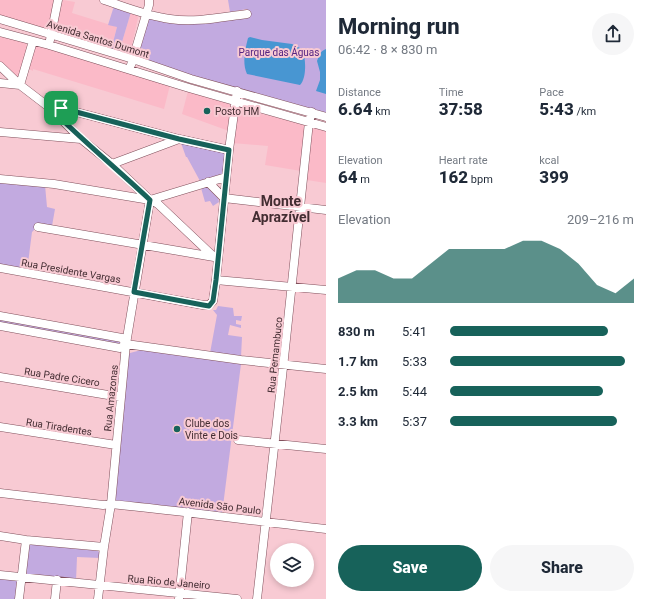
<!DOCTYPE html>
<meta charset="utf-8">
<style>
:root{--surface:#fff;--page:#f6f6f7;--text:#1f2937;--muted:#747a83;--accent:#17625a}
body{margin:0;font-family:Roboto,sans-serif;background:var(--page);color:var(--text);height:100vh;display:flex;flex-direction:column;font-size:15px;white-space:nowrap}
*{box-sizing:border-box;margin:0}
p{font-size:13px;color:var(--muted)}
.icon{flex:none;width:22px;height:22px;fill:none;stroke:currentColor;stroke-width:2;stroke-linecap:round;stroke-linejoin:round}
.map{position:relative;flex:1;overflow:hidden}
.panel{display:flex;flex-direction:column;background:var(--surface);width:320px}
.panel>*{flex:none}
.buttons{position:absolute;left:270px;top:543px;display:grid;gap:8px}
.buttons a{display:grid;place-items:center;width:44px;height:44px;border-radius:50%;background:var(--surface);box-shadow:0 2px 6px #0003;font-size:20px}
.pin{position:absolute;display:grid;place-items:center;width:34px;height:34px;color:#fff;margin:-17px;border-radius:8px;box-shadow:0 2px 6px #0006}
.round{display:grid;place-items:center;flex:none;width:42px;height:42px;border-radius:21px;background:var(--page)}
.headline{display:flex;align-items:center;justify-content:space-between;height:68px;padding:0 12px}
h1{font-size:22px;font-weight:800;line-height:30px}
.metrics{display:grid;grid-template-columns:repeat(3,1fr);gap:6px;height:68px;padding:4px 12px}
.metrics div{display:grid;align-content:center}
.metrics b{font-size:17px;font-weight:800}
.metrics small{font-size:11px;font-weight:400}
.metrics p{font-size:11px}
.chart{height:112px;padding:8px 12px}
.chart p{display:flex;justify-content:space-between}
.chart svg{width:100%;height:72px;margin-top:4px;fill:var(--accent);opacity:.7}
.button{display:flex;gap:8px;margin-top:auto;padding:8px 12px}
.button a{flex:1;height:46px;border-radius:24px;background:var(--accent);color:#fff;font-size:16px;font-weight:800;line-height:46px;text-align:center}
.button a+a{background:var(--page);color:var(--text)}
ul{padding:0 12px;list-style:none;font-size:13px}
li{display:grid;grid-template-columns:64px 48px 1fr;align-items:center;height:30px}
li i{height:10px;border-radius:5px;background:var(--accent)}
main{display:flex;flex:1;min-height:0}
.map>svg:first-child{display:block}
.built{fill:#fbbac8}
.green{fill:#c2aae0}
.water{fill:#4896d2}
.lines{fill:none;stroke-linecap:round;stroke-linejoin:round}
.minor-casing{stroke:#81505c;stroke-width:9}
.minor{stroke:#fff;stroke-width:8}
.route-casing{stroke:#fff;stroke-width:8}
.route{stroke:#17625a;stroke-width:5}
.poi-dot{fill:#17625a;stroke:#f8cad3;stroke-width:1.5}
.labels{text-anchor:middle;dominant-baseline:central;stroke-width:4;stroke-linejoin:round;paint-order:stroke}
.street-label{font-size:10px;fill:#432d32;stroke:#f8cad3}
.park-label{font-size:10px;fill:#552481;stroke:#f8cad3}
.poi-label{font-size:10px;fill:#432d32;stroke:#f8cad3;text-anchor:start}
.district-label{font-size:14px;font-weight:bold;fill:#432d32;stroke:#f8cad3}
</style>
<main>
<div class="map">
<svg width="326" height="599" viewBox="0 0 326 599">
<rect width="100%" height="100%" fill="#f8cad3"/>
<path class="built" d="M0,0H55L48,30L0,16Z
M63,0L75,2L72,13L117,27L111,50L58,34L56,30Z
M131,12L137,14L138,18L130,53L127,54L119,52Z
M0,35L25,42L27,46L20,75L17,77L0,62Z
M38,45L170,85L164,109L33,69V71L29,69L35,46Z
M188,91L229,102L232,109L229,131L182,114Z
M242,110L304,123L306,130L301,171L265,165L268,146L232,143L237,111Z
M316,127L326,130V183L307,180L312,130Z"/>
<path class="green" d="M228,0H326V114L192,76L136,58L147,20L150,18L169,22L248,11L247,9L230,12Z
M114,6L131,12L119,52L111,50L117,27L108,25Z
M181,143L223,151L225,154L224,170L222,174L200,181L187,157H186Z
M0,182L45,185L47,207L55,209L52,226L35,229L32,232L27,271L0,266Z
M205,187L210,188L218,198L219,202L213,206L210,201L205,202L201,188Z
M218,306L233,308L234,316H242L241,321L236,320V324L241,325V328L230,325L228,335L242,337L241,357L210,353L217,315L213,310H216Z
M0,319L120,341V345L0,325Z
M145,349L241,364L222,514L115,501L128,357L130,353Z
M31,544L98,551L100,553V558L77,557L76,581L29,575L25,572L28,546Z
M0,578H13L17,581L15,599H0Z"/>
<path class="water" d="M250,37L262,40L292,44L302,49C306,57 307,78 300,85L247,74C242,63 245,50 248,38Z
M326,49V94L316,91L320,80V72L317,61C319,56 320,51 326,49Z"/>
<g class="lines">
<defs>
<path id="minor" d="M104,0C125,7 147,16 170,19C195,23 222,17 247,14
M0,19L133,59L191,79L326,117
M0,32L49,45L189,88L326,127
M50,40L58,0
M131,65L149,5V0
M0,66L20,85L50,108L81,139L112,164L150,200L158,204L214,257L218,258
M0,83L20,85L33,41
M50,108H61L179,139L229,150
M0,132L81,139
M112,164L179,139
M0,179L54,184L150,200L226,177
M208,182L224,198L326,210
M38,227L214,257
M0,268L203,305H209L213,301L216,280L229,150L237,91
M216,280L326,290
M0,316L122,338L126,344
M0,326L120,348L126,344L241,360L326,369
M0,377L120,397
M0,427L116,445
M238,440L326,449
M0,493L103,505L111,504C182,511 254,521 326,529
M0,536L26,540L104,547
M0,575L237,599
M19,599L26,540
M55,599L57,580
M98,599L104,547L111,504L126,344L150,200
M179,599L188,512
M257,599L282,377L309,122L312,112"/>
</defs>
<use href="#minor" class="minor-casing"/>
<use href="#minor" class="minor"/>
</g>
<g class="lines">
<defs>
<path id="route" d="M50,108H61L179,139L229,150L216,280L213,301L209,306L203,305L134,292L150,200C117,169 82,140 50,108Z"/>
</defs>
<use href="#route" class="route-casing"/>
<use href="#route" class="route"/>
</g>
<g class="poi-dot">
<circle cx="207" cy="111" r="4"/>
<circle cx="177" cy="429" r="4"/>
</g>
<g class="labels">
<g class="street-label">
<text transform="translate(98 39) rotate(17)">Avenida Santos Dumont</text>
<text transform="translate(71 271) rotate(10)">Rua Presidente Vargas</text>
<text transform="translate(275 355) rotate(-84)">Rua Pernambuco</text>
<text transform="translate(62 377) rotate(9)">Rua Padre Cicero</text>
<text transform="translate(111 398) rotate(-84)">Rua Amazonas</text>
<text transform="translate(59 427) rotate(9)">Rua Tiradentes</text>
<text transform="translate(220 506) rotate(7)">Avenida São Paulo</text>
<text transform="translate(169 582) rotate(5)">Rua Rio de Janeiro</text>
</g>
<g class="park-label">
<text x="279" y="52">Parque das Águas</text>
</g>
<g class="poi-label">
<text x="215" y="111">Posto HM</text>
<text x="185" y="423">Clube dos<tspan x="185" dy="12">Vinte e Dois</tspan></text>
</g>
<g class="district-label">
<text x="281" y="201">Monte<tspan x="281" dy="16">Aprazível</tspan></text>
</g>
</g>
</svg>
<div class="buttons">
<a><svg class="icon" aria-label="layers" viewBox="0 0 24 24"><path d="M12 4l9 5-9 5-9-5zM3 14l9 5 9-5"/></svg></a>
</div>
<div class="pin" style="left:61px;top:108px;background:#1e9e55"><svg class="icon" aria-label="arrive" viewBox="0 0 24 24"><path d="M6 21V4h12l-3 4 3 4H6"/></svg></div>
</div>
<section class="panel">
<div class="headline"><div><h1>Morning run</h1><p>06:42 · 8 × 830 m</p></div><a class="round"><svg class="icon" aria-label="share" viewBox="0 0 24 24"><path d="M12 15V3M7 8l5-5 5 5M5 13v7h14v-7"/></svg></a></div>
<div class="metrics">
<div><p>Distance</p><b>6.64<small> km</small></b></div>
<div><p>Time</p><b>37:58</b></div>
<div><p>Pace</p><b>5:43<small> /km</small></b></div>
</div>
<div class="metrics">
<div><p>Elevation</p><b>64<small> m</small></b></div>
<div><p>Heart rate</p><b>162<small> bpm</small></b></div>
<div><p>kcal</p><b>399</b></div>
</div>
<div class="chart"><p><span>Elevation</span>209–216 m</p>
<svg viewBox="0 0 160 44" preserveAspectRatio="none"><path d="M0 44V29L10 24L20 24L30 29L40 29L50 20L60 11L70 11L80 11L90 11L100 6L110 6L120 11L130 20L140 33L150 38L160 29V44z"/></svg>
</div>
<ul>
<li><b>830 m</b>5:41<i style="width:86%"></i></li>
<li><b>1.7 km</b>5:33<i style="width:95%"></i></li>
<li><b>2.5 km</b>5:44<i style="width:83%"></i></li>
<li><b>3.3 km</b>5:37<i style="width:91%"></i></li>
</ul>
<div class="button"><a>Save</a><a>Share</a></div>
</section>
</main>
